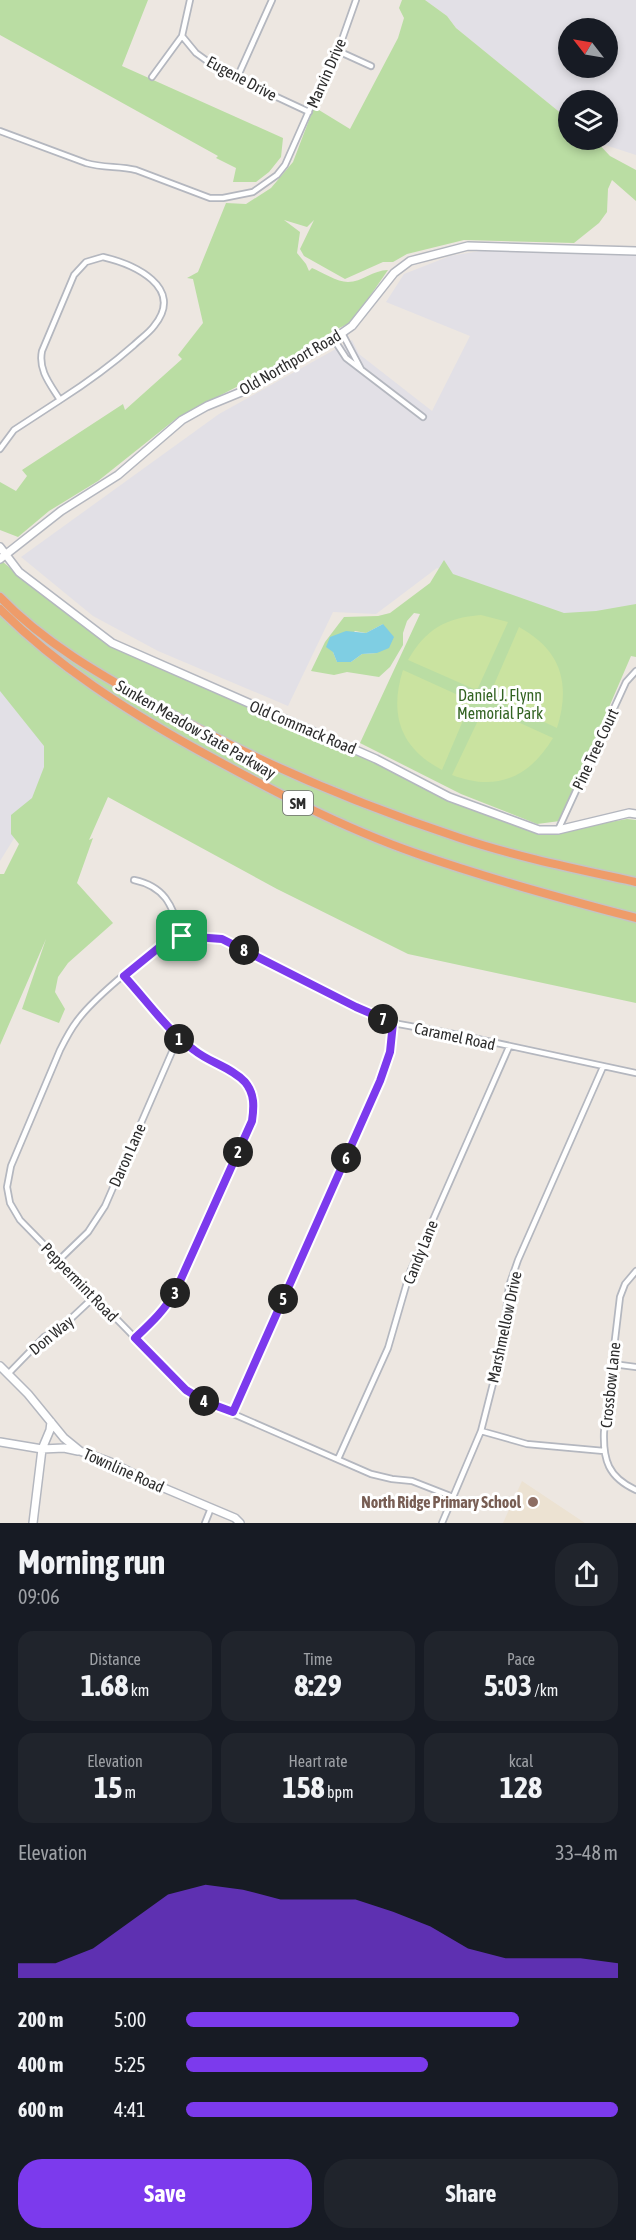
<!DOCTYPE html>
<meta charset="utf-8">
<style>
:root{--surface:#171b24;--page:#20242c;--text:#f1f3f6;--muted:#9ea1a6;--accent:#7c3aed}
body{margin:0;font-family:"Asap Condensed",sans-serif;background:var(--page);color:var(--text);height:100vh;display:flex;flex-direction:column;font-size:22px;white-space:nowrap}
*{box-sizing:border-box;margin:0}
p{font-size:20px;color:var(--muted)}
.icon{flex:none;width:33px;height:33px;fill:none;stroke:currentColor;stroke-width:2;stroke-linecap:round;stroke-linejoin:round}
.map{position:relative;height:1523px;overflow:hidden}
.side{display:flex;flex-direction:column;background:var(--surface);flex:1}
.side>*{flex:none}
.needle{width:39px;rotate:301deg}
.tools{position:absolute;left:558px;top:18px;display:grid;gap:12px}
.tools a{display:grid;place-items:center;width:60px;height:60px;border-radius:50%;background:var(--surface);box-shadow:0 3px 9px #0003;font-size:30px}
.pin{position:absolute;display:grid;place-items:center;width:51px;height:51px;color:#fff;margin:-26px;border-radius:12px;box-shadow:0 3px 9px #0006}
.km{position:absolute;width:30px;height:30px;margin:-15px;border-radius:50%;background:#222;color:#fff;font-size:16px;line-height:30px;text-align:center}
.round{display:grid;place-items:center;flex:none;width:63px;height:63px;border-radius:24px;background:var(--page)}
.overview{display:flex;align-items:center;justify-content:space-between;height:102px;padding:0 18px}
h1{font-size:33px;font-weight:700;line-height:45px}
.metrics{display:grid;grid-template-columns:repeat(3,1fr);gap:9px;height:102px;padding:6px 18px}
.metrics div{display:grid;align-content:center;border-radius:15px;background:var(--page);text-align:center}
.metrics b{font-size:30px;font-weight:700}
.metrics small{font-size:16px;font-weight:400}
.metrics p{font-size:16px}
.chart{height:168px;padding:12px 18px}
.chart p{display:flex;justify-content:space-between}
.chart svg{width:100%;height:108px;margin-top:6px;fill:var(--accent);opacity:.7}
.button{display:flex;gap:12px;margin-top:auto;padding:12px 18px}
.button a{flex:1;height:69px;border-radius:24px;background:var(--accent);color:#fff;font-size:24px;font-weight:700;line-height:69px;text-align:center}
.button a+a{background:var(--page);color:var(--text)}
ul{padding:0 18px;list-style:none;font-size:20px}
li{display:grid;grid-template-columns:96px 72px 1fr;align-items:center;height:45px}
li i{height:15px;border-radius:8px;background:var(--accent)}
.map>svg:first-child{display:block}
.industrial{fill:#e2e0e6;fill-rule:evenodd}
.education{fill:#ece2d2}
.green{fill:#badda3;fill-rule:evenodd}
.pitch{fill:#cae3a0}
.water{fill:#7fcee3}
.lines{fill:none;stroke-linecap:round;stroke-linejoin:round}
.street-casing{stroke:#b4b7bf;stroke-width:8}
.secondary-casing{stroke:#b4b7bf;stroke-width:10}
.highway-casing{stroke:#c4c4c4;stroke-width:11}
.street{stroke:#fff;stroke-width:4.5}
.secondary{stroke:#fff;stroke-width:7}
.highway{stroke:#ee9c6a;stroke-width:8}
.route-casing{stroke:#fff;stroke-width:12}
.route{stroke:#7c3aed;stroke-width:8}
.education-dot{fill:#8d6e63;stroke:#fff;stroke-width:2}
.labels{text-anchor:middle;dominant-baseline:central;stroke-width:6;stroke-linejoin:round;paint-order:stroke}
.shield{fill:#fff;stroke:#6c6c6c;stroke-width:1.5}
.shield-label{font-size:15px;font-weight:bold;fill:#2d2d2d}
.street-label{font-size:16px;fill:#2d2d2d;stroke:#fff}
.park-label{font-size:16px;fill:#346423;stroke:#fff}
.education-label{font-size:16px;font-weight:bold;fill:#785e54;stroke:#fff;text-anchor:end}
</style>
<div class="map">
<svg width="636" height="1523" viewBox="0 0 636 1523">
<rect width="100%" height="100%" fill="#ede7e1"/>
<path class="industrial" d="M425,0H636V155L599,143L595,140H608V100H568V119L456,28L447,16ZM568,28H608V68H568Z
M480,251L636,255V644L633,650L437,568L376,614L333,612L288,706L158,651L93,616L21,557L219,414L352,340L359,354L432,411L470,336L386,302L404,274L450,256Z
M0,662L82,729L0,861Z"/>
<path class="education" d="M522,1481L585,1523H503Z"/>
<path class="green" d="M0,0H148L122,66L283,138L281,157L269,172L256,182H233L236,168L216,158L218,156L0,35Z
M402,0H425L447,16L456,28L568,119V140H595L610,156L636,170V201L612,180L608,189L607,212L599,223L574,243L464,240L407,254L393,262H383L345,279L304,256L300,249L314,220L307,227L284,220L300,232L297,253L306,264L309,271L312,268C322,272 337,282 348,282C362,282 373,270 388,270L352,322L335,330L267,373L244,383L177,418L98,481L49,511L18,537L0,530V482L16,491L27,476L22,470L123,404L125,410L182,359L178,355L203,323L193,279L187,278L198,272L226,203L246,204L271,188L293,162L314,107L350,129L398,38L404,18L399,8Z
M444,560L453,574L564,613L596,611L636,604V657L631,656L560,821L537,824L461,794L360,743L420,614L414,613L407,621L403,633V645L390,667L379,677L347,672L334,675L311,671L325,642L344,617L378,616L390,613L430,583ZM383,624L377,653L362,654L351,662H337L333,652L355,631L366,633Z
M3,562L45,597L117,649L365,757L468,807L536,831H559L627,819L636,820V878C571,864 505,849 442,829C359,802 278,766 200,726C128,689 59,649 0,593V564Z
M0,615L77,679L141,722L204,758L308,812L361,835L533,894L636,922V1003L408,954L277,889L108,797L89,840L93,838L77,883L113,923L68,963L58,977L55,992L65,1009L59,1023L22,1009L46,939L0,1045V874H4L19,844L11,834V815L32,798L44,767V746L0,691Z
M64,655C157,715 256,767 360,806C380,813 400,822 420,828C491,850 564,866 636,885V916C531,890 424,858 325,812C233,769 144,718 62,659Z"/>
<path class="pitch" d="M481,615L508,622L478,688L474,689L408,660C426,629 445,618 481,615Z
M519,627C561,650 571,683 557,728L491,697L490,694Z
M403,670L469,700L470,704L442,770C400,748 389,714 403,670Z
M487,708L553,738C529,778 496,792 452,775L483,710Z"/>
<path class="water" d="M383,624L394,637L389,648L377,653L362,654L351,662H337L333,652L326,647L330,637L346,631L366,633Z"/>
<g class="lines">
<defs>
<path id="street" d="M190,0L182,36L196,53L221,71L309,112
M338,51L371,66
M152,77L182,36
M237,78L272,0
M0,131L86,163C103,168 119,166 136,170L210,198H223L253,192L277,175L285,165L320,86L338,51L356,0
M103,257C133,264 186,287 154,326C149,333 140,339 134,345C109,367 88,382 60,400C50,384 38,370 42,351L74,275L86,262Z
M342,333L361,369
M333,338L346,358L423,417
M0,449L14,430L60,400
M558,830L626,682L636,671
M134,880C167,887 172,907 182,936
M124,976C147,1001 167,1030 194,1050C210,1063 231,1067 245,1082C255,1094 254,1107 252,1121L176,1290C166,1309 151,1323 135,1338
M59,1260L88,1232L105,1206L178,1038
M636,1271L625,1284L620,1297L604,1432C603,1460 608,1477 636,1490
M613,1364L636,1367
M8,1374L44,1337L63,1326L94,1297
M233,1412L380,1081L390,1052L393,1023
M481,1431L527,1444L604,1451
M338,1459L388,1348L410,1272L509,1047
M453,1497L412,1481L392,1479L371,1474L206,1402L186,1390L20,1220L10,1203L7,1187L11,1166L60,1050C65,1040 70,1030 77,1021C92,1000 156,944 181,936C193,932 210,937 222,939L356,1007L393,1023L459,1035L636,1073
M205,1523L211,1508
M442,1523L481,1431L502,1348L509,1286L518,1260L603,1067"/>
<path id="secondary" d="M0,547L19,572L112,643L376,759L449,797L539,830H558L629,813L636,814
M0,559L61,511L118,475L182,420L207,406L246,390L342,333L352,326L394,273L410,261L468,246L636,251
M0,1366L28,1394L64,1438L80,1451L110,1462L152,1483L235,1518L240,1523
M0,1442L42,1449L64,1448L78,1451
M33,1523L42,1449L50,1430L51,1422"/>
<path id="highway" d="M0,597C44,643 101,675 156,706C253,760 354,803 460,838C517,857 577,869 636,882
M0,609C57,666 126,710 196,749C267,788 340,827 418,854C489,879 563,899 636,918"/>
</defs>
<use href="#street" class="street-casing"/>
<use href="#secondary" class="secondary-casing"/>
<use href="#highway" class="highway-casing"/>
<use href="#street" class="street"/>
<use href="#secondary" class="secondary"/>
<use href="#highway" class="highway"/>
</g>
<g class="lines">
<defs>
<path id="route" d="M182,936L222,939L356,1007L393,1023L390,1052L380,1081L233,1412L206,1402L186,1390L135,1338C151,1323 166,1309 176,1290L252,1121C254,1107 255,1094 245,1082C231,1067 210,1063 194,1050C167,1030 147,1001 124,976L162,945Z"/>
</defs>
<use href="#route" class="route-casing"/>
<use href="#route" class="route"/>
</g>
<circle class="education-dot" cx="533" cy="1502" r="6"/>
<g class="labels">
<rect class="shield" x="283" y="791" width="30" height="24" rx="4.5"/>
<g class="shield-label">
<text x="298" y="803">SM</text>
</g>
<g class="street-label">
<text transform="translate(326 73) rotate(-66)">Marvin Drive</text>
<text transform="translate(242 78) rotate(28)">Eugene Drive</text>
<text transform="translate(290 362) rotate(-30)">Old Northport Road</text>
<text transform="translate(303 727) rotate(23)">Old Commack Road</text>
<text transform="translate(196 729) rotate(30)">Sunken Meadow State Parkway</text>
<text transform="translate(595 749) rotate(-65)">Pine Tree Court</text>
<text transform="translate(455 1036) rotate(12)">Caramel Road</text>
<text transform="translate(127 1155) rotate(-66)">Daron Lane</text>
<text transform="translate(420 1252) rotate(-68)">Candy Lane</text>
<text transform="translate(80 1282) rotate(46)">Peppermint Road</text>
<text transform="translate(504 1327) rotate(-78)">Marshmellow Drive</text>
<text transform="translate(51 1335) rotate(-39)">Don Way</text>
<text transform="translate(610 1385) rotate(-84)">Crossbow Lane</text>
<text transform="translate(124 1470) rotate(24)">Townline Road</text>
</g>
<g class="park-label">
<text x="500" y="695">Daniel J. Flynn<tspan x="500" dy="18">Memorial Park</tspan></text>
</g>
<g class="education-label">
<text x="521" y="1502">North Ridge Primary School</text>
</g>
</g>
</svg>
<div class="tools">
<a><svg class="needle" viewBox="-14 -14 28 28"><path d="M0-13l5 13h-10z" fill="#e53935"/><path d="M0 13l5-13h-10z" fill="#9ea1a6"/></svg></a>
<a><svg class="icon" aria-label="layers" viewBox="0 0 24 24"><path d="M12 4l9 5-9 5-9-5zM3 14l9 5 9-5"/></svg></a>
</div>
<div class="pin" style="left:182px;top:936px;background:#1e9e55"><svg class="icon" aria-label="arrive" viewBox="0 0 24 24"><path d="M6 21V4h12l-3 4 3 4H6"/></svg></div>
<b class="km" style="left:179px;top:1039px">1</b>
<b class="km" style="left:238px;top:1152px">2</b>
<b class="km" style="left:175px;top:1293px">3</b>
<b class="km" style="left:204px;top:1401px">4</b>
<b class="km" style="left:283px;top:1299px">5</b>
<b class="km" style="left:346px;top:1158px">6</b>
<b class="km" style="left:383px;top:1019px">7</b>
<b class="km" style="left:244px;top:950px">8</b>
</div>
<section class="side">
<div class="overview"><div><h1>Morning run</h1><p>09:06</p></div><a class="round"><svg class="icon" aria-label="share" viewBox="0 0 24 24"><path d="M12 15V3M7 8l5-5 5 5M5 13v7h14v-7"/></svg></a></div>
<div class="metrics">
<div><p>Distance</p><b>1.68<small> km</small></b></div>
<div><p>Time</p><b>8:29</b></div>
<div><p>Pace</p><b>5:03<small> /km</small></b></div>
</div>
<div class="metrics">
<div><p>Elevation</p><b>15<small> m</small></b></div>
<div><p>Heart rate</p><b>158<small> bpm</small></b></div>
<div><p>kcal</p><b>128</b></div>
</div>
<div class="chart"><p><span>Elevation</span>33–48 m</p>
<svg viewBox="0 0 160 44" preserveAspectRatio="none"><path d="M0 44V38L10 38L20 32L30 21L40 10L50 6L60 8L70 12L80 12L90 12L100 17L110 23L120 32L130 36L140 36L150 36L160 38V44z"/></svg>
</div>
<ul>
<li><b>200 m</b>5:00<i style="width:77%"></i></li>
<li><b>400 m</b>5:25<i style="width:56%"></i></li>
<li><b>600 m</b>4:41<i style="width:100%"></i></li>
</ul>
<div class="button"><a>Save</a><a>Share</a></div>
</section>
